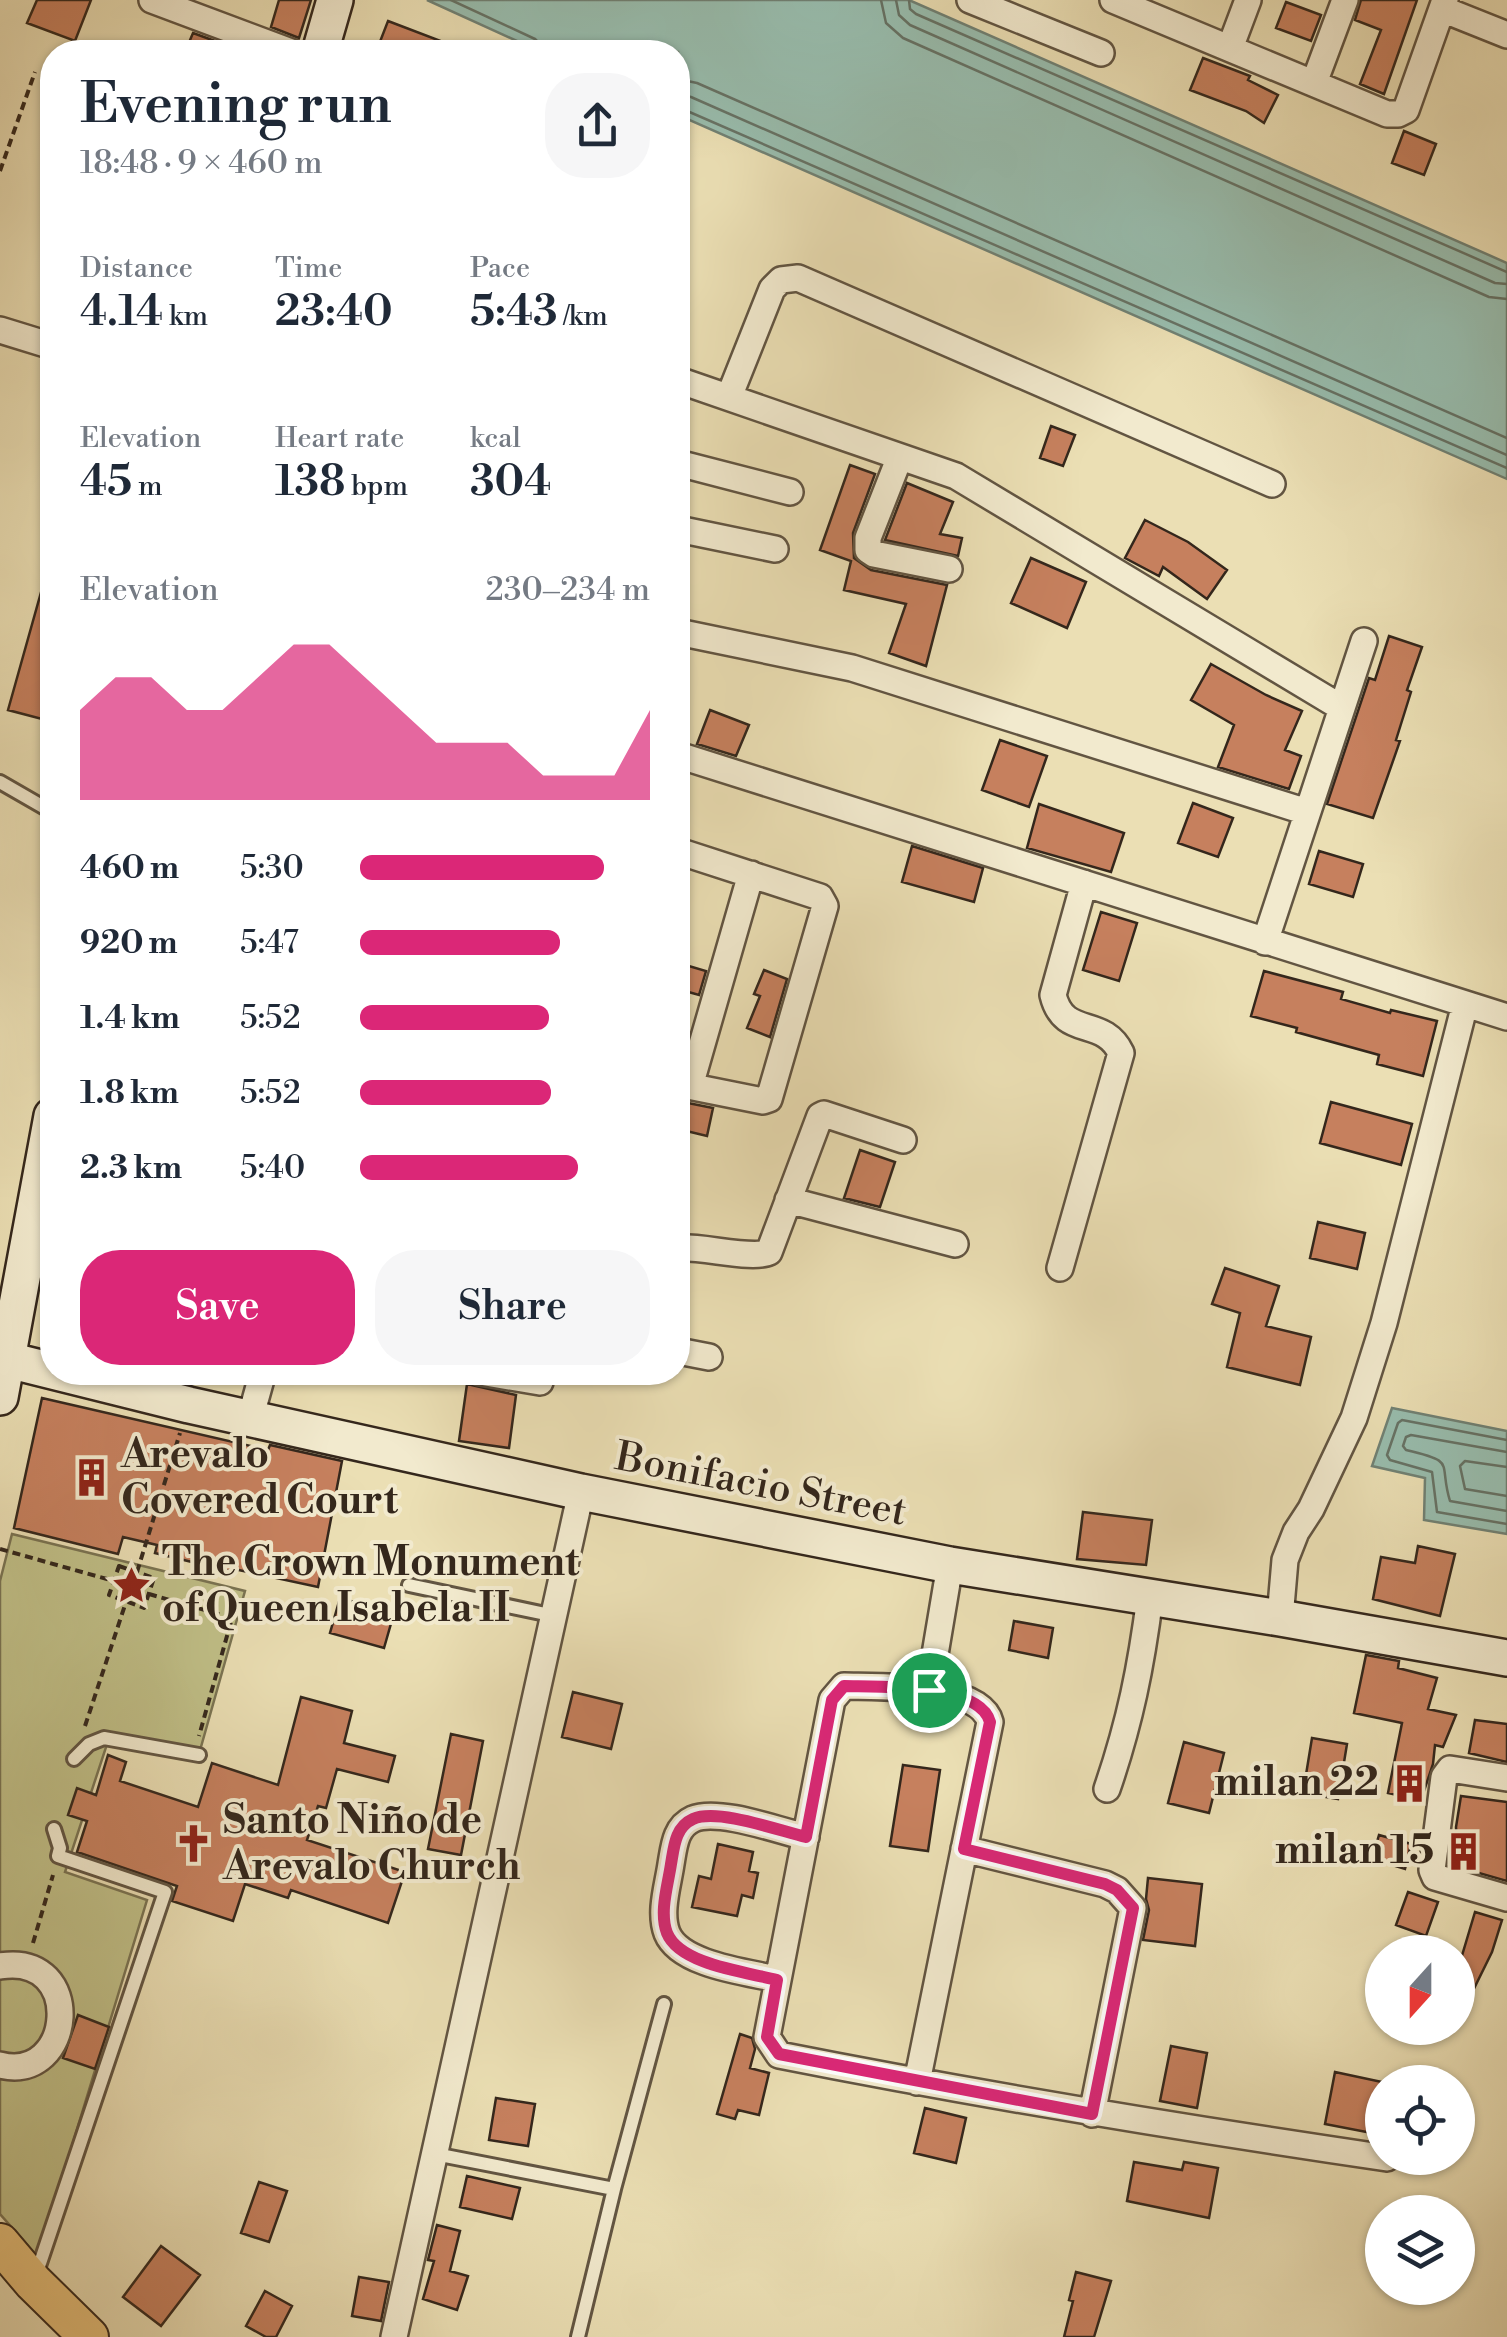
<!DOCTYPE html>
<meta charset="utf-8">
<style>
:root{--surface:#fff;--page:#f6f6f7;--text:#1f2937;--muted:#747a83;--accent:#db2777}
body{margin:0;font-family:"Libre Bodoni",serif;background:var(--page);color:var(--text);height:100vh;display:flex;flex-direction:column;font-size:38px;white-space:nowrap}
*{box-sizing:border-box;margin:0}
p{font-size:32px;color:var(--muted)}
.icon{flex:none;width:55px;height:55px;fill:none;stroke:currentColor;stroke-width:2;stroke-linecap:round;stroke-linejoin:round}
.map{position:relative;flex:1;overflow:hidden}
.details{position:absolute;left:40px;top:40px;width:650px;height:1345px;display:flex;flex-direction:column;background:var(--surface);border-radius:40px;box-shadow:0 2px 8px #0004}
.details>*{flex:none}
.needle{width:65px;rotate:201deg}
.tools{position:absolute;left:1365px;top:1935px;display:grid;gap:20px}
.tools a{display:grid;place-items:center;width:110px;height:110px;border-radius:50%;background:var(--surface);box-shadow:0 2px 8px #0004;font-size:50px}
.pin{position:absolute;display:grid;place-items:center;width:85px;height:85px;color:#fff;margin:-42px;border:5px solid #fff;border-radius:50%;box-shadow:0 2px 10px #0007}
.round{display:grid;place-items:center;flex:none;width:105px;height:105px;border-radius:40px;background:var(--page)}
.headline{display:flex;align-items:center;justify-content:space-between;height:170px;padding:0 40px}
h1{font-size:55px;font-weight:600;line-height:75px}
.stats{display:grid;grid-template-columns:repeat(3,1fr);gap:15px;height:170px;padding:10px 40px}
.stats div{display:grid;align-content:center}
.stats b{font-size:42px;font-weight:600}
.stats small{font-size:28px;font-weight:400}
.stats p{font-size:28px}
.chart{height:280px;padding:20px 40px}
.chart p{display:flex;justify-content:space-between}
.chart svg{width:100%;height:180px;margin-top:10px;fill:var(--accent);opacity:.7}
.primary-button{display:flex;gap:20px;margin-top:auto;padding:20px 40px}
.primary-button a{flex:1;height:115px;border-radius:40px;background:var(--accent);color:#fff;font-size:40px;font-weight:600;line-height:115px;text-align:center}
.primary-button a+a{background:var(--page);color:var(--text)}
ul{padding:0 40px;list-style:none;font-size:32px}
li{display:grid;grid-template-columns:160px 120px 1fr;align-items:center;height:75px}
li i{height:25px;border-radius:12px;background:var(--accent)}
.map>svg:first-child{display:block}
.green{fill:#c0bf87;stroke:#7a7352;stroke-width:2.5}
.water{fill:#98bdae;stroke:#708174;stroke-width:2.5}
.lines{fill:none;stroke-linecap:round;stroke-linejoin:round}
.shore{stroke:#667265;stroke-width:2.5}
.building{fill:#c6805e;stroke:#34271c;stroke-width:2.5}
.lane-casing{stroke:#625542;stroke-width:18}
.street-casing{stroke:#625542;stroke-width:30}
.secondary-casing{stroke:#34271c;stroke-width:40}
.primary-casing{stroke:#34271c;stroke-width:42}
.path{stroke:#34271c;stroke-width:4;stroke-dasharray:8 5;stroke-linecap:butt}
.lane{stroke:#f2eace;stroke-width:12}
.street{stroke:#f2eace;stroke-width:25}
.secondary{stroke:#f2eace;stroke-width:35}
.primary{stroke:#e6c07a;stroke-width:38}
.route-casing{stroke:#fff;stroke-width:20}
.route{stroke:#db2777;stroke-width:12}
.labels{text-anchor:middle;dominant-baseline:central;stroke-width:8;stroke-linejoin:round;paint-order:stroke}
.poi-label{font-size:40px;font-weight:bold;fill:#34271c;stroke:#f2eace;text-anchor:start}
.street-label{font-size:40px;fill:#34271c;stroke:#f2eace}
</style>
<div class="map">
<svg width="1507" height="2337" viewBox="0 0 1507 2337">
<rect width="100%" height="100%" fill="#ebdfb4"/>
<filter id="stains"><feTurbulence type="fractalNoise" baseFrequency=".002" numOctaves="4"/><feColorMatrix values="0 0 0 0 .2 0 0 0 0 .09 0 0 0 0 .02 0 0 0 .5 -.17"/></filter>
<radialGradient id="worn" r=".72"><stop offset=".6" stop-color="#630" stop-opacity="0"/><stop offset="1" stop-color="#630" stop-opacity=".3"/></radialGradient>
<path class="green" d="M12,1534L245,1591L197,1761L109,1738L65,1872L147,1900L38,2257L0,2214V1581Z"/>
<path class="water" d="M427,0H909L1507,263V479L678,115V52H541Z
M1392,1408L1507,1431V1534L1424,1520L1425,1478L1372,1466Z"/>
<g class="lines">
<path class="shore" d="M451,0L535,39L541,45L542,52
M881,0L886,23L903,38L1489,297L1507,299
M896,0L899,15L910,25L1495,283L1507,284
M909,0L910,9L916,14L1507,272
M678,79L697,83L1507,438
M678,94L691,97L1507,455
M678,107L1507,468
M1507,1440L1402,1420L1398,1423L1387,1455L1390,1460L1432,1472L1437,1512L1507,1524
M1507,1452L1411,1435L1406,1437L1403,1446L1406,1450C1458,1462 1438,1462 1450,1501L1507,1511
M1507,1467L1465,1461L1460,1466L1465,1489L1507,1496"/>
</g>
<path class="building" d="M37,0H91L75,41L27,23Z
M279,0H311L299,38L271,27Z
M1361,0H1417L1384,94L1360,84L1381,30L1355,20Z
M1286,2L1321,15L1311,41L1276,28Z
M388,21L467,51V52H376Z
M193,33L226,45L223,52H185Z
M1203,58L1250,76L1248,80L1278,95L1264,123L1246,111L1190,90Z
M1404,131L1436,144L1424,175L1392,163Z
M1051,426L1075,435L1063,466L1040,458Z
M850,465L875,474L853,533L854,558L871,570L947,585L926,666L889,653L906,604L844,590L851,561L820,550Z
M907,483L953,502L940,534L962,538L958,556L885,540Z
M1145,520L1188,542L1227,570L1207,599L1163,567L1159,576L1125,558Z
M1031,558L1086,582L1067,628L1011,603Z
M47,571L52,572V680L42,719L8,710Z
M1389,636L1422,647L1407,690L1411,692L1396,740L1400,741L1373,818L1327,804L1369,678L1375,680Z
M1211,664L1266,695L1302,711L1285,750L1301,756L1289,789L1218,767L1234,725L1191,700Z
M710,710L749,725L736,756L697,744Z
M1000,740L1047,756L1029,807L982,790Z
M1193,803L1233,818L1218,857L1178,843Z
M1039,804L1124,833L1111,872L1027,848Z
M912,846L983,868L974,902L902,882Z
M1319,851L1363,864L1353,897L1309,884Z
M1101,912L1137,923L1119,981L1083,970Z
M682,964L706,971L699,995L678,989Z
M764,970L787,979L770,1037L747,1028L760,996L754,994Z
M1264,971L1343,992L1341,999L1390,1013L1391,1010L1437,1021L1423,1076L1377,1064L1379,1055L1296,1032L1297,1028L1251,1016Z
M678,1101L713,1108L707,1136L678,1129Z
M1331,1102L1412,1124L1401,1165L1320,1143Z
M860,1150L895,1162L880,1207L844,1198Z
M1318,1222L1365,1233L1357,1269L1310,1258Z
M1225,1268L1279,1286L1266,1326L1311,1337L1300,1385L1227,1367L1240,1313L1212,1304Z
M467,1384L516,1395L509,1448L459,1441Z
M42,1398L268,1450L270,1445L342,1461L318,1587L234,1569L233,1572L155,1553L157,1545L123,1537L118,1554L14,1528Z
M1083,1512L1152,1520L1146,1565L1077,1559Z
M1418,1546L1455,1554L1440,1616L1373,1599L1381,1557L1415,1563Z
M340,1598L394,1613L384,1648L330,1633Z
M1014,1621L1053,1628L1048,1658L1009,1650Z
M1366,1655L1399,1661L1398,1668L1437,1678L1428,1709L1456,1715L1443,1747L1435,1745L1433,1764L1421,1800L1388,1793L1402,1723L1354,1713Z
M573,1692L622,1704L611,1749L562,1737Z
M301,1697L352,1711L344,1743L395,1756L388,1782L337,1769L326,1808L318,1806L307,1840L405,1872L388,1923L291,1890L288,1898L245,1884L233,1921L172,1901L177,1886L77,1852L87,1821L68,1815L77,1788L96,1795L108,1755L126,1762L120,1781L198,1807L212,1763L278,1785Z
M1475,1720L1507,1724V1762L1469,1753Z
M451,1734L483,1741L461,1855L428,1849Z
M1312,1738L1347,1744L1338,1799L1303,1793Z
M1184,1742L1224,1753L1209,1813L1168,1803Z
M903,1765L940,1770L928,1851L890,1846Z
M1461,1796L1507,1802V1881L1458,1867L1456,1827Z
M1379,1835L1411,1844L1405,1869L1372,1859Z
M718,1844L753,1852L749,1871L758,1873L753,1898L742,1895L737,1916L692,1907L699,1876L711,1879Z
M1148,1878L1202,1884L1195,1946L1143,1940L1149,1910L1146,1899Z
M1408,1892L1438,1902L1426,1936L1396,1925Z
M1475,1912L1502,1920L1492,1952L1458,2021V1969Z
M78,2015L109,2027L95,2069L63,2058Z
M740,2034L752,2038L755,2049L750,2068L769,2073L759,2115L738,2110L735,2119L717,2114Z
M1171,2046L1207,2053L1197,2108L1160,2101Z
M1335,2072L1382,2082V2135L1325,2124Z
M496,2098L535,2104L528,2146L489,2140Z
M925,2108L966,2118L956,2163L914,2153Z
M1134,2162L1182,2170L1184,2162L1218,2168L1209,2218L1127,2201Z
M467,2176L520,2188L512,2219L460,2207Z
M259,2182L287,2191L269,2242L241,2233Z
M437,2225L460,2231L450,2271L468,2276L457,2310L423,2299L434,2261L428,2260Z
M161,2246L200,2275L161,2326L123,2297Z
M1076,2272L1111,2281L1094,2337H1064L1073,2301L1069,2300Z
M359,2277L389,2282L381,2321L352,2316Z
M265,2291L292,2306L276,2337H266L246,2326Z"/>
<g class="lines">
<defs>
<path id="lane" d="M0,782L52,812
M409,1585L555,1616
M74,1759L89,1744L104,1738L199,1755
M435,2154L614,2189L578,2337
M614,2189L664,2004
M36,2275L165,1892L58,1856L60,1848L54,1829"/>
<path id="street" d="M152,0L291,52
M970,0L1101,53
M1113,0L1387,114H1398L1406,110L1445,0
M1442,9L1507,35
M1230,48L1248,0
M1314,83L1345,0
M0,330L52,346
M678,380L956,476L1342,708
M729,397L772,289L781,280L798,278L1272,484
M899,459L868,538V550L874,554L949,569
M678,463L790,492
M678,529L775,549
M678,632L852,668L1307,812
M678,755L1507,1017
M678,851L820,897L825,906L769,1099L763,1101L678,1084
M1265,942L1364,641
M690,1086L751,874
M788,1200L955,1244
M678,1248C702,1246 753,1260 769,1252L820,1116L824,1114L903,1140
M1060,1268L1121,1053C1103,1015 1064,1040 1053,995L1084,883
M678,1351L709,1357
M480,1372L540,1382
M250,1419L263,1372
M1280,1618L1285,1560L1296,1532L1311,1509L1354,1418L1384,1323L1465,1004
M929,1690L950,1565
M1507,1778L1450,1769L1444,1777L1432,1870L1435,1877L1507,1898
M1107,1789C1130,1722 1141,1667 1150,1597
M964,1849L1105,1884L1117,1890L1133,1908L1092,2114
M0,1966C86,1952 74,2084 0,2065
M777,1979C747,1972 680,1965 667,1933C659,1912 668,1885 671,1864C674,1847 675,1827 693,1819C718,1808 780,1831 806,1837
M917,2082L990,1722C980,1683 878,1687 844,1686L832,1700L767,2037L779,2055C981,2095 1183,2128 1387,2158
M394,2337L581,1492"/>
<path id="secondary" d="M320,52L335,0
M0,1358L189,1405L581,1492L950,1565L1280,1618L1507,1658
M0,1397L52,1116"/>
<path id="primary" d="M0,2243L33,2282L89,2337"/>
</defs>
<use href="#lane" class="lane-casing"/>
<use href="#street" class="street-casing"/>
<use href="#secondary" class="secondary-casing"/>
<use href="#primary" class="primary-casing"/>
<path class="path" d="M0,171L35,72
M0,1549L114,1581
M119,1566L154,1578L144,1608L109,1595Z
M137,1572L180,1433
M149,1594L232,1618L199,1736
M85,1726L126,1602
M33,1943L53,1875"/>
<use href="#lane" class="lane"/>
<use href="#street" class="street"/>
<use href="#secondary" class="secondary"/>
<use href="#primary" class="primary"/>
</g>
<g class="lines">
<defs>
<path id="route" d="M844,1686C877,1687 980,1683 990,1722L964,1849L1105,1884L1117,1890L1133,1908L1092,2114L779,2054L767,2037L777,1980C747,1972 680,1965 667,1933C659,1912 668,1885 671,1864C674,1847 675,1827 693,1819C718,1808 780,1831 806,1837L832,1700Z"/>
</defs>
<use href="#route" class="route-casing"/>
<use href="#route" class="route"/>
</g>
<defs>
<symbol id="building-bare" viewBox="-9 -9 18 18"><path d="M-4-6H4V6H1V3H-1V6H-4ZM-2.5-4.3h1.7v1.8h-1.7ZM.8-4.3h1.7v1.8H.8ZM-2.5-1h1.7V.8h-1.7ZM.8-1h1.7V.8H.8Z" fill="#8f2418" stroke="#f2eace" stroke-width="2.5" paint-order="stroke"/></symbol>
<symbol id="sight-bare" viewBox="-9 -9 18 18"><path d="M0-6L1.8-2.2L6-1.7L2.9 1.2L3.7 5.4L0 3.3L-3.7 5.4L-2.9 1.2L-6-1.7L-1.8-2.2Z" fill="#8f2418" stroke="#f2eace" stroke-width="2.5" paint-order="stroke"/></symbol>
<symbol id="church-bare" viewBox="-9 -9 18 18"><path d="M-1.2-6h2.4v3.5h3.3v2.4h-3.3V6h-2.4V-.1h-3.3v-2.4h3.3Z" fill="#8f2418" stroke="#f2eace" stroke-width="2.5" paint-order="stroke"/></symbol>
</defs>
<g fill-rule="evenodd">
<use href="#building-bare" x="64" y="1450" width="55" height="55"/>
<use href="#sight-bare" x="104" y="1558" width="55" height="55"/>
<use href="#building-bare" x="1382" y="1756" width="55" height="55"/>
<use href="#church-bare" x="166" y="1816" width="55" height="55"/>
<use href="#building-bare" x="1436" y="1824" width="55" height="55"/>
</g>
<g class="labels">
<g class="poi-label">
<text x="121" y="1455">Arevalo<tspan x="121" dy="46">Covered Court</tspan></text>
<text x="162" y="1563">The Crown Monument<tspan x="162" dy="46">of Queen Isabela II</tspan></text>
<text x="1379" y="1783" text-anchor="end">milan 22</text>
<text x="223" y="1821">Santo Niño de<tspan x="223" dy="46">Arevalo Church</tspan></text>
<text x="1434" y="1851" text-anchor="end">milan 15</text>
</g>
<g class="street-label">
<text transform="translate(761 1485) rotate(11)">Bonifacio Street</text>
</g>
</g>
<rect width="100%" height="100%" filter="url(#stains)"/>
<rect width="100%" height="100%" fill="url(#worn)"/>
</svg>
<div class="tools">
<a><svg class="needle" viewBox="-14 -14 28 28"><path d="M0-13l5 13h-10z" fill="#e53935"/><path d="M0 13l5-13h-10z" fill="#747a83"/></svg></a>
<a><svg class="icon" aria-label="locate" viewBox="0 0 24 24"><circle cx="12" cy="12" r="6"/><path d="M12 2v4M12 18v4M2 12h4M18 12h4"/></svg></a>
<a><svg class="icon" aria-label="layers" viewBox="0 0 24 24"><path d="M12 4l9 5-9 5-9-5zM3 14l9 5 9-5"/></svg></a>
</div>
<div class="pin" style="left:929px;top:1690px;background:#1e9e55"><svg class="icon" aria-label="arrive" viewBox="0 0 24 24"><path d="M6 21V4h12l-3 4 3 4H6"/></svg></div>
<section class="details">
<div class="headline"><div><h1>Evening run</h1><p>18:48 · 9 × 460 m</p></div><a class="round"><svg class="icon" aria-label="share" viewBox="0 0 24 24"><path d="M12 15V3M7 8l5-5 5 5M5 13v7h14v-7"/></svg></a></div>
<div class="stats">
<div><p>Distance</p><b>4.14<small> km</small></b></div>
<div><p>Time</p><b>23:40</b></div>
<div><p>Pace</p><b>5:43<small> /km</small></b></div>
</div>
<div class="stats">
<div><p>Elevation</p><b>45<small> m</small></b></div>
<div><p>Heart rate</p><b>138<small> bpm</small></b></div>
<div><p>kcal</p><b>304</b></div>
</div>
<div class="chart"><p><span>Elevation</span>230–234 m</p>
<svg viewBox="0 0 160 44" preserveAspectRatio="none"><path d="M0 44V22L10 14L20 14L30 22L40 22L50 14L60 6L70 6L80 14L90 22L100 30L110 30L120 30L130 38L140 38L150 38L160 22V44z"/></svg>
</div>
<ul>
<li><b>460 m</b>5:30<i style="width:84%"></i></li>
<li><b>920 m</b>5:47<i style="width:69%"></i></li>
<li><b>1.4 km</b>5:52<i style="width:65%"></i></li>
<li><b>1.8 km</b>5:52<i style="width:66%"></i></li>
<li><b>2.3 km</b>5:40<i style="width:75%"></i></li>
</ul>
<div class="primary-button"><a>Save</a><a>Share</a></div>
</section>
</div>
